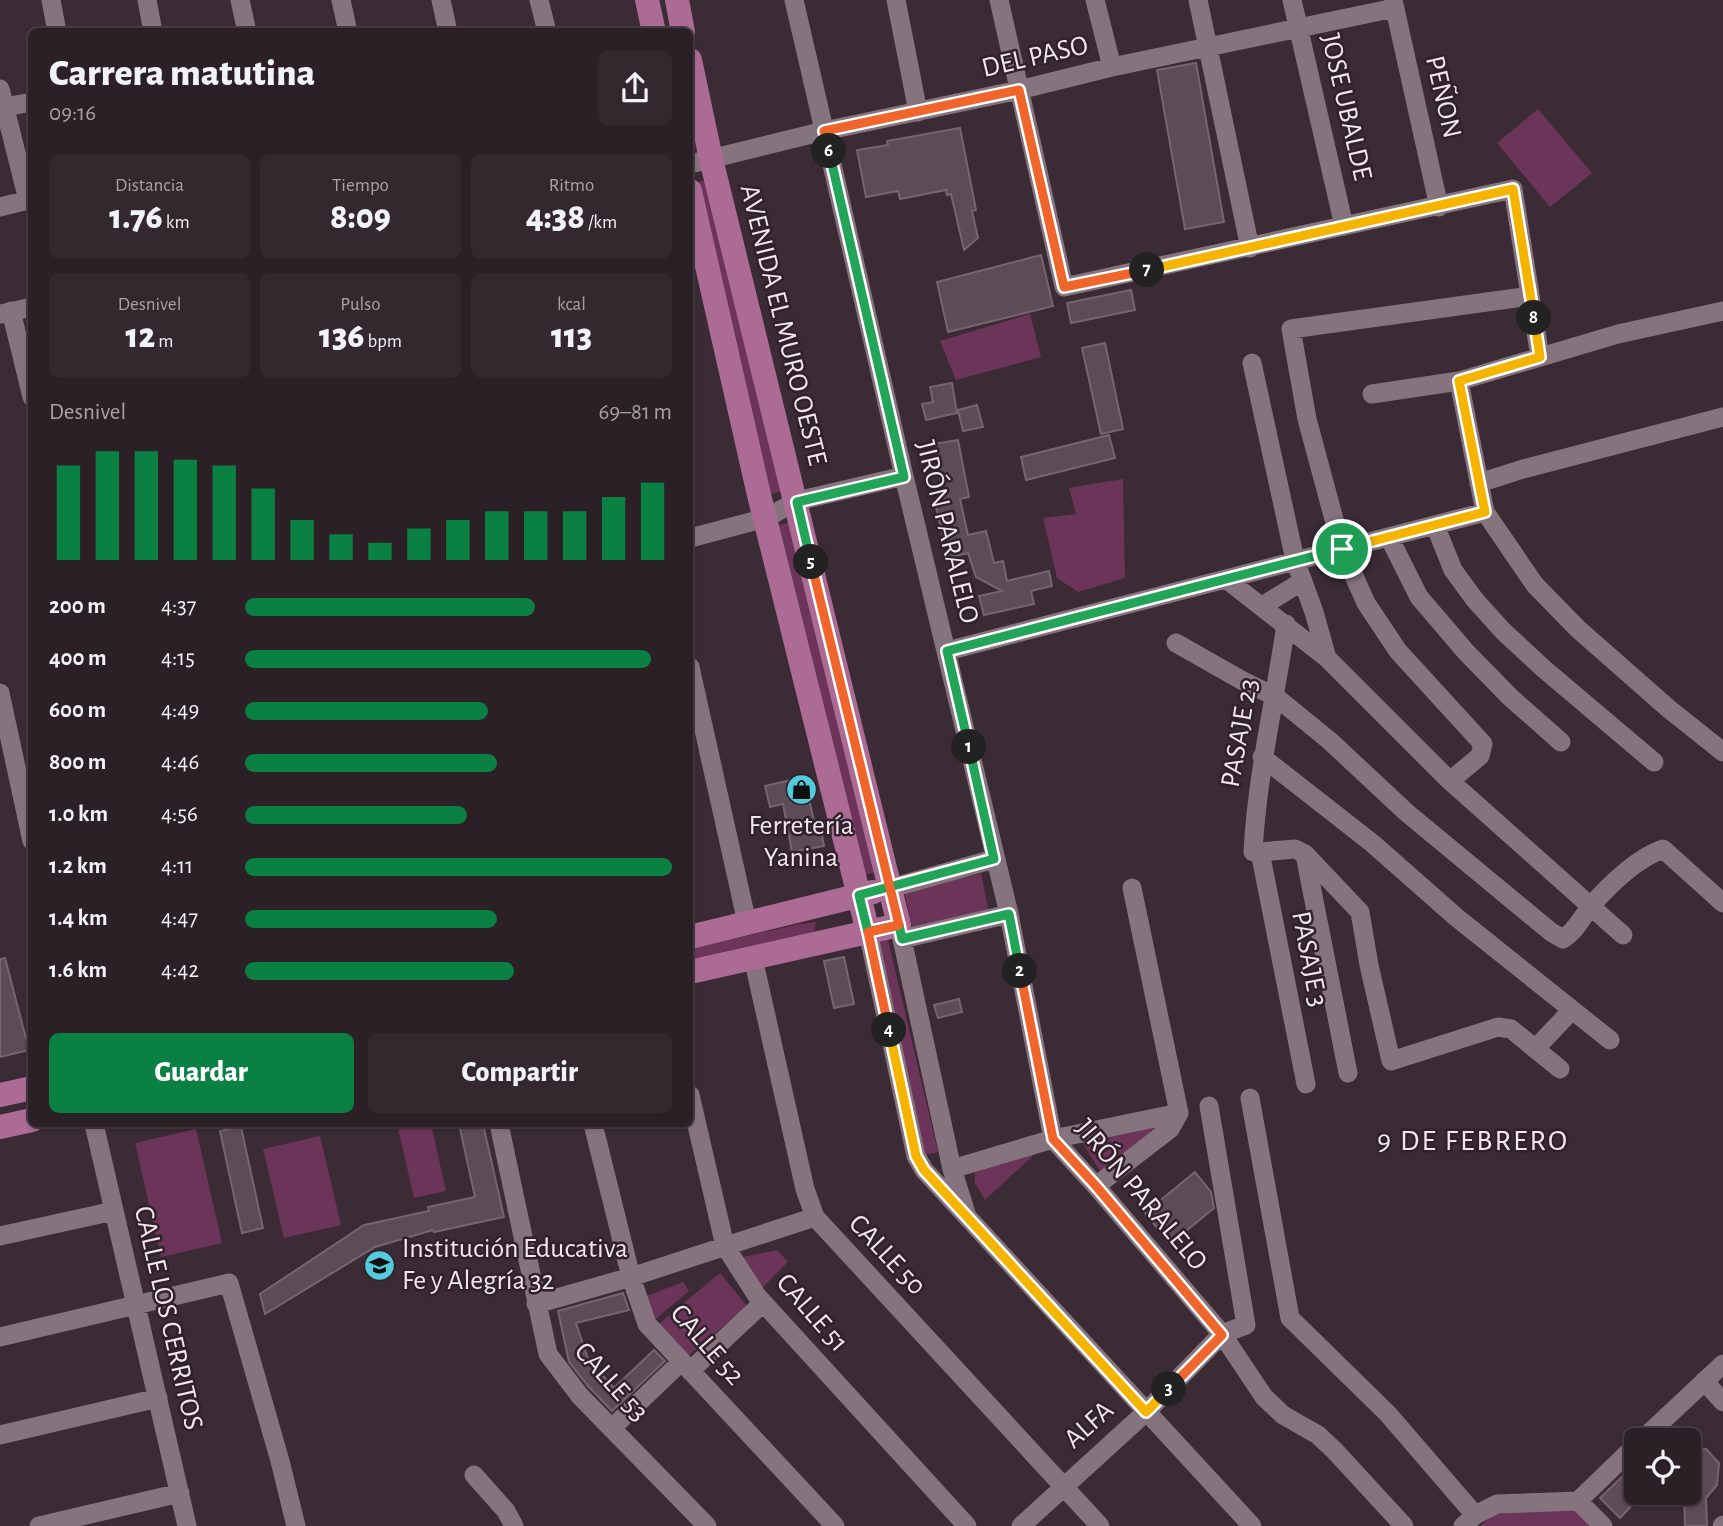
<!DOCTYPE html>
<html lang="es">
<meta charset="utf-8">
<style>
:root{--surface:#2c2027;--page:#34282f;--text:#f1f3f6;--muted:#a6a3a7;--line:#483e44;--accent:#0b8043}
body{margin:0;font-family:"Alegreya Sans",sans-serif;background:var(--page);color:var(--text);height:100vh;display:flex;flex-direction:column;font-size:26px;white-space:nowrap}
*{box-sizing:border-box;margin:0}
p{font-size:23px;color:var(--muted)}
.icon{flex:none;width:38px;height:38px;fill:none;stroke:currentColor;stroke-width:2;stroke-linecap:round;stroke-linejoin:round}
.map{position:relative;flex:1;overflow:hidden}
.details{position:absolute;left:28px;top:28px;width:665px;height:1099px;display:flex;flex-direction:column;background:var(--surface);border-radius:10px;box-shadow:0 2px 5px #0004,0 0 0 2px var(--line)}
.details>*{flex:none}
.controls{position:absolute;left:1624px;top:1428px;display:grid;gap:14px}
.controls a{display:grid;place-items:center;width:77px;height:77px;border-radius:10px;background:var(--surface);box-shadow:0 2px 5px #0004,0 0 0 2px var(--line);font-size:35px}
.pin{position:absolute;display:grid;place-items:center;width:60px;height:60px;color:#fff;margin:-30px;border:4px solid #fff;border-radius:50%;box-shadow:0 2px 7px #0007}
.km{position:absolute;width:35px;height:35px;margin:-18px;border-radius:50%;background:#222;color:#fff;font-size:19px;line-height:35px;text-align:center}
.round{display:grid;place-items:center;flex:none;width:74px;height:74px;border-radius:10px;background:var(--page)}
.head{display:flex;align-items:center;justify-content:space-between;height:119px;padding:0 21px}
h1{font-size:38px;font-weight:800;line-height:52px}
.figures{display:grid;grid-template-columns:repeat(3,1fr);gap:10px;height:119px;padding:7px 21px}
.figures div{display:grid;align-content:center;border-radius:10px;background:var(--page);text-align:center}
.figures b{font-size:35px;font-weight:800}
.figures small{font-size:19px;font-weight:400}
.figures p{font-size:19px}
.chart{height:196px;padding:14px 21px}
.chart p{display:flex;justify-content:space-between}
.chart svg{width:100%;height:126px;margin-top:7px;stroke:var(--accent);stroke-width:6}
.cta{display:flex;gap:14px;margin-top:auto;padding:14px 21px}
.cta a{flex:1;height:80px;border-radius:10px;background:var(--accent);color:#fff;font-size:28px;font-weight:800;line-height:80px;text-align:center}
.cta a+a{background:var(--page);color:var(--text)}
ul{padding:0 21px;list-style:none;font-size:23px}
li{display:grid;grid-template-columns:112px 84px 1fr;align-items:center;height:52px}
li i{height:18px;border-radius:9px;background:var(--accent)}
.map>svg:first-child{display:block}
.green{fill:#6d3459}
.building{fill:#5c4c55;stroke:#76656f;stroke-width:2}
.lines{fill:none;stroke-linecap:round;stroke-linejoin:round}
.minor{stroke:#85747e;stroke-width:19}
.major{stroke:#ac6b94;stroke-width:24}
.split-1-casing{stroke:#fff;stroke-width:14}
.split-2-casing{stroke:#fff;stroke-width:14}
.split-3-casing{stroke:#fff;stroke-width:14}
.split-4-casing{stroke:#fff;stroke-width:14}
.split-5-casing{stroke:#fff;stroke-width:14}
.split-6-casing{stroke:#fff;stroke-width:14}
.split-7-casing{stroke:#fff;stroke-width:14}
.split-8-casing{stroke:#fff;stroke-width:14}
.split-9-casing{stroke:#fff;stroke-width:14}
.split-1{stroke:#22a559;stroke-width:9}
.split-2{stroke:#22a559;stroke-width:9}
.split-3{stroke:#f0652b;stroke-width:9}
.split-4{stroke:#f5b400;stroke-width:9}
.split-5{stroke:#f0652b;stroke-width:9}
.split-6{stroke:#22a559;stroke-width:9}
.split-7{stroke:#f0652b;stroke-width:9}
.split-8{stroke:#f5b400;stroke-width:9}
.split-9{stroke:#f5b400;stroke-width:9}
.labels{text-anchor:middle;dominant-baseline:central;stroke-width:5;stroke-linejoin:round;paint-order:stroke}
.street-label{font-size:28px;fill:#f1e7ec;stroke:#30212a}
.poi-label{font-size:28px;fill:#f1e7ec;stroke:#30212a}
.neighbourhood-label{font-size:30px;letter-spacing:2px;fill:#f1e7ec;stroke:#30212a}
</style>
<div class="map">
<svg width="1723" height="1526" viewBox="0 0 1723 1526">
<rect width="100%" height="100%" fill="#3a2b34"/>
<path class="green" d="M1538,109L1592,173L1550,207L1497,143Z
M711,179L783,491L771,494L698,182Z
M1030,314L1041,357L956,380L940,341Z
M1123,479L1125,578L1078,592L1057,578L1043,518L1076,514L1069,488Z
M790,522L875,872L861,876L777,526Z
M981,874L989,913L912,928L904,889Z
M816,922L814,933L690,967V949L799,924Z
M888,940L938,1152L925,1155L875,943Z
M1163,1123L1100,1171L1080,1139Z
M397,1124H431L446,1191L414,1198Z
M196,1129L222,1243L161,1257L135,1143Z
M320,1136L341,1225L284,1238L263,1149Z
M1036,1153L985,1200L975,1183V1170Z
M777,1250L788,1262L760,1290L743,1257Z
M720,1273L747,1306L683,1360L655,1327Z
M683,1282L689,1291L650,1324L641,1298Z
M1525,1509L1582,1510L1598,1526H1480L1494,1515Z"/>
<path class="building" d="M1196,63L1224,222L1185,229L1157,70Z
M960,128L976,210L972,211L978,238L964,250L951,194L947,195L946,190L900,199L898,191L866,197L857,150L888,145L887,141Z
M1041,255L1053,306L948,332L937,282Z
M1131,290L1135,310L1071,323L1067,303Z
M1105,343L1123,429L1101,434L1082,348Z
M952,383L957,413L926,420L922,404L933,402L930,387Z
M977,405L983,427L963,431L958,410Z
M1109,435L1115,458L1026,480L1021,457Z
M958,440L969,497L960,499L968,535L986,531L994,563L1003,561L1007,581L1049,571L1052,586L1031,591L1034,604L984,615L979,596L1002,591L976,577L968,553L948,558L936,507L945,505L934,444Z
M804,777L814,821L819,820L824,846L792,852L783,804L770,807L765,786Z
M844,957L854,1004L834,1008L824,961Z
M5,958L29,1050L0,1057V959Z
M959,999L962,1012L938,1018L934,1005Z
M459,1124H483L504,1217L434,1232L433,1230L375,1247L265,1314L260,1294L364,1225L429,1211L428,1207L475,1197Z
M241,1127L263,1228L242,1233L220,1131Z
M1195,1172L1211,1192L1214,1208L1170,1244L1145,1213Z
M623,1293L629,1310L576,1323L588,1359L614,1388L654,1350L665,1361L612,1411L588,1386L569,1362L558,1311Z
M1689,1448L1706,1449L1719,1463L1717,1485L1706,1498L1707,1526H1685L1684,1493H1689Z
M1636,1463V1501L1620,1518L1600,1498Z"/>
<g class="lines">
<path class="minor" d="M51,0L57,32
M147,0L153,32
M240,0L247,32
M341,0L348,32
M441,0L448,32
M539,0L547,32
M794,0L904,476L1009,914L1053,1139L1096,1186L1222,1334L1264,1397L1283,1415L1318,1435L1335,1451L1404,1526
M896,0L918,112
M999,0L1064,287L1513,189L1540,357
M1095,0L1112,67
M1198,0L1250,248
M1292,0L1344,226
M1393,0L1439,207
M0,89L28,200
M5,107L32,102
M690,164L824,131L1019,90L1112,67L1395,8
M0,207L32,199
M11,311L32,397
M1,314L32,307
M1252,363L1295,560L1314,612L1327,658
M1459,381L1485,512L1535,585L1578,629L1669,709L1723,752
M1372,394L1459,381L1618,334L1723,311
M1479,483L1523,469L1723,417
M1435,525L1453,570L1475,600L1503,631L1544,669L1654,762
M1389,537L1419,597L1466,652L1511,698L1561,742
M690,538L766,518L797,501L904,476
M1226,579L1327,658L1450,781L1623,935
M1262,606L1303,581
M1286,624C1275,701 1257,775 1253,852H1260L1306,1084
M1176,643L1243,681L1276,697L1330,741L1406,812L1551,932L1563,939C1576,931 1581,918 1591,906C1609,885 1637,858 1663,849L1723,903
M947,651L1485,512
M690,667L747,923
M0,693L32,841
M1262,757L1372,843L1456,917L1610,1040
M1450,781L1480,756L1483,744L1398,651L1366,603L1342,549L1307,419L1291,329L1530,296
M1260,852L1295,849L1305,854L1360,912L1369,965L1391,1061L1498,1027L1511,1029L1560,1069
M1305,855L1348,1073
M891,888L994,859
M899,925L952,1169L966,1213
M868,932L916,1156L924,1170L1252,1526
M902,939L1009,914
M753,958L805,1189L815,1217L1100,1526
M1536,1048L1572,1010
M690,1095L725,1246L757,1296L967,1526
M1250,1098L1290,1318L1388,1414L1475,1515
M94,1124L187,1526
M499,1124L548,1354L580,1396L707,1526
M593,1124L631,1277L647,1324L835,1526
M952,1169L1053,1139L1179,1113
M1096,1186L1170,1129L1179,1113L1132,888
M0,1236L114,1211
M536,1304L631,1277L815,1217
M0,1337L229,1283L280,1461L296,1526
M690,1371L763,1303
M1704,1381L1723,1402
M613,1427L681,1362
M0,1435L158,1398
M1642,1440L1723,1364
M474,1475L506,1511L514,1526
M1578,1501L1603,1526
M39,1526L180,1493
M1021,1526L1146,1412L1222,1334L1246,1325L1209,1106
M1463,1526L1475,1515L1497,1504L1578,1501L1636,1445
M1722,1526L1723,1525"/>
<path class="major" d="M647,0L654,32
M677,0L683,32
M690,60L711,159L899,925L690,972
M690,191L759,495L868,932
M690,937L873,892
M0,1095L32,1088
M0,1127L32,1120"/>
</g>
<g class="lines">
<defs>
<path id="split-1" d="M969,747L947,651L1342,549"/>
<path id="split-2" d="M969,747L994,859L859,895L868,932L899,925L902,939L1009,914L1020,971"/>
<path id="split-3" d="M1020,971L1053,1139L1096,1186L1222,1335L1169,1389"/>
<path id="split-4" d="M889,1030L916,1156L924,1170L1146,1412L1169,1389"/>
<path id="split-5" d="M811,562L899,925L868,932L889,1030"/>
<path id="split-6" d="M811,562L797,502L904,477L829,151"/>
<path id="split-7" d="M829,151L824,131L1019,90L1064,287L1147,270"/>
<path id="split-8" d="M1147,270L1513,189L1534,318"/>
<path id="split-9" d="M1342,549L1485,512L1459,381L1540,357L1534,318"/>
</defs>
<use href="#split-1" class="split-1-casing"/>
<use href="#split-2" class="split-2-casing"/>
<use href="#split-3" class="split-3-casing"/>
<use href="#split-4" class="split-4-casing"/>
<use href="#split-5" class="split-5-casing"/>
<use href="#split-6" class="split-6-casing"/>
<use href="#split-7" class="split-7-casing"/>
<use href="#split-8" class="split-8-casing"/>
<use href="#split-9" class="split-9-casing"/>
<use href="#split-1" class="split-1"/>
<use href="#split-2" class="split-2"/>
<use href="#split-3" class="split-3"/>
<use href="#split-4" class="split-4"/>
<use href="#split-5" class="split-5"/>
<use href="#split-6" class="split-6"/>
<use href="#split-7" class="split-7"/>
<use href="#split-8" class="split-8"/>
<use href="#split-9" class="split-9"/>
</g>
<defs>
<symbol id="shop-disc" viewBox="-11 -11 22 22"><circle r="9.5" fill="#54cadd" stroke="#30212a"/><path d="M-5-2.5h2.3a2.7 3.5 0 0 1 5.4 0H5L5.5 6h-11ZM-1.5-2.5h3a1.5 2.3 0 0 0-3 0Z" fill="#111"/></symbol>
<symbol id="school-disc" viewBox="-11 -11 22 22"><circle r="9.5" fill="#54cadd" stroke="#30212a"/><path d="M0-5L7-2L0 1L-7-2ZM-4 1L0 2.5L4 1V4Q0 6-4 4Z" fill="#111"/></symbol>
</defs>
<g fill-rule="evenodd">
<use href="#shop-disc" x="784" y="772" width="35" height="35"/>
<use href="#school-disc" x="362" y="1248" width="35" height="35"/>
</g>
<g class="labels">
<g class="street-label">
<text transform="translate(1035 57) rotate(-13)">DEL PASO</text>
<text transform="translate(1443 97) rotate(77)">PEÑON</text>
<text transform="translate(1346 107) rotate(77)">JOSE UBALDE</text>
<text transform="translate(783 325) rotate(76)">AVENIDA EL MURO OESTE</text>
<text transform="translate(947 532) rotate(76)">JIRÓN PARALELO</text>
<text transform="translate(1240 733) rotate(-80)">PASAJE 23</text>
<text transform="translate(1309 959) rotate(79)">PASAJE 3</text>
<text transform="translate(1141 1195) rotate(50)">JIRÓN PARALELO</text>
<text transform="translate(887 1255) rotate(47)">CALLE 50</text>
<text transform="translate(812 1313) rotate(49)">CALLE 51</text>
<text transform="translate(168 1318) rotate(77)">CALLE LOS CERRITOS</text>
<text transform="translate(707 1345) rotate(49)">CALLE 52</text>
<text transform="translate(611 1382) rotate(48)">CALLE 53</text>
<text transform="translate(1089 1425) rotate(-42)">ALFA</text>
</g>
<g class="poi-label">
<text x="801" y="826">Ferretería<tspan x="801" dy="32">Yanina</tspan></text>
<text x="402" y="1249" text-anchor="start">Institución Educativa<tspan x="402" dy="32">Fe y Alegría 32</tspan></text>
</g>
<g class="neighbourhood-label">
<text x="1473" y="1141">9 DE FEBRERO</text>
</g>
</g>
</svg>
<div class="controls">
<a><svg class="icon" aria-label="locate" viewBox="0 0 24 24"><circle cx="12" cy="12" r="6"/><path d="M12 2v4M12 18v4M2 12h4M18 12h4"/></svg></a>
</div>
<div class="pin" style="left:1342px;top:549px;background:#1e9e55"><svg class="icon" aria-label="arrive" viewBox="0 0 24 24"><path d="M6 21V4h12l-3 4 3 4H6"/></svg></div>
<b class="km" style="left:969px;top:747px">1</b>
<b class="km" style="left:1020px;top:971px">2</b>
<b class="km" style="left:1169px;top:1389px">3</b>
<b class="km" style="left:889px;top:1030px">4</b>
<b class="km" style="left:811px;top:562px">5</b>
<b class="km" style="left:829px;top:151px">6</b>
<b class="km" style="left:1147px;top:270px">7</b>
<b class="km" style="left:1534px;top:318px">8</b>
<section class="details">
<div class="head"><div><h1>Carrera matutina</h1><p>09:16</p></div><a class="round"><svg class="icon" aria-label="share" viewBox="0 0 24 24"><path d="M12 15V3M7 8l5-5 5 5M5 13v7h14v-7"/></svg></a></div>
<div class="figures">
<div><p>Distancia</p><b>1.76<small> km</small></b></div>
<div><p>Tiempo</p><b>8:09</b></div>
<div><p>Ritmo</p><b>4:38<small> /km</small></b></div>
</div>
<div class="figures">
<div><p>Desnivel</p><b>12<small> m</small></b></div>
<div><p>Pulso</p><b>136<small> bpm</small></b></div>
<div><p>kcal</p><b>113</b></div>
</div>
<div class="chart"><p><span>Desnivel</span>69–81 m</p>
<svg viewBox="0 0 160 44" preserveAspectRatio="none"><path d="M5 44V11M15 44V6M25 44V6M35 44V9M45 44V11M55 44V19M65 44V30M75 44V35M85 44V38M95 44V33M105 44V30M115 44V27M125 44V27M135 44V27M145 44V22M155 44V17"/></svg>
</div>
<ul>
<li><b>200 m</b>4:37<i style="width:68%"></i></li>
<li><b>400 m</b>4:15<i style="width:95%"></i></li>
<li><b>600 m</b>4:49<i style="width:57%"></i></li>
<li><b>800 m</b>4:46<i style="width:59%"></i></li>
<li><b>1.0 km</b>4:56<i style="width:52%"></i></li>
<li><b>1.2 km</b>4:11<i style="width:100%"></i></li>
<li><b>1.4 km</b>4:47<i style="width:59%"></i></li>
<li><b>1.6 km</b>4:42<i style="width:63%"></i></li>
</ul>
<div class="cta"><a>Guardar</a><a>Compartir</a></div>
</section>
</div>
